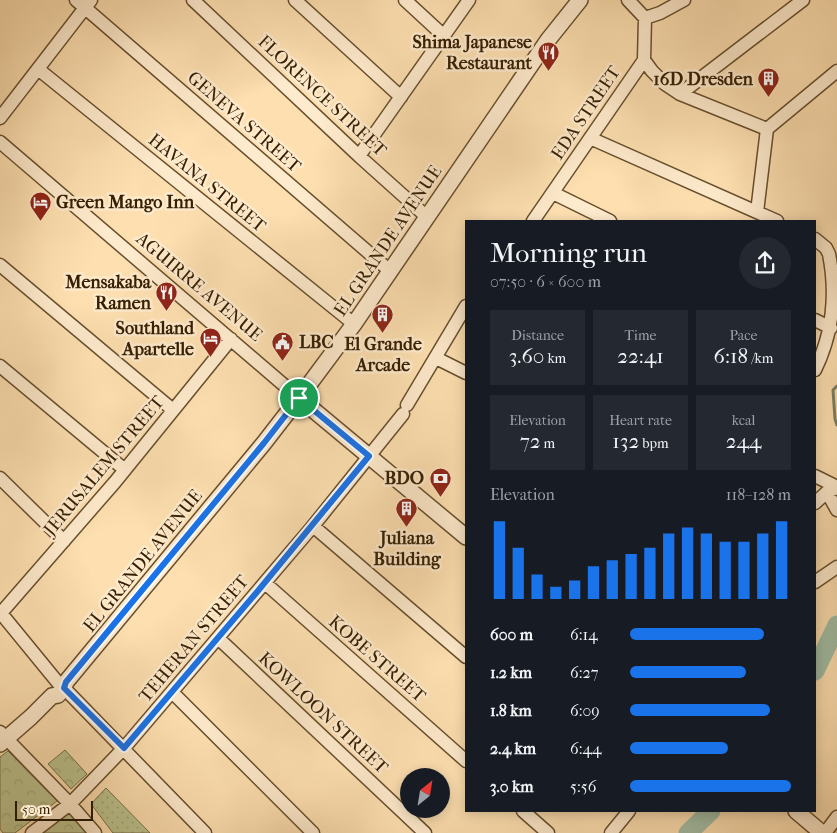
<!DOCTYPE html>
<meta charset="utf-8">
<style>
:root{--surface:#171b24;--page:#242831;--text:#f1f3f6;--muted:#9ea1a6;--accent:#1a73e8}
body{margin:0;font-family:"IM FELL French Canon",serif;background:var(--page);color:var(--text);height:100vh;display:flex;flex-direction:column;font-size:19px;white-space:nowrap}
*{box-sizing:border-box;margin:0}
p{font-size:16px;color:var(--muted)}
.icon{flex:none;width:28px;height:28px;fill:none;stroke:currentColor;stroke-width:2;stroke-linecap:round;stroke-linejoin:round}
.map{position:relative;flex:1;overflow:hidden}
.side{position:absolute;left:465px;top:220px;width:351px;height:592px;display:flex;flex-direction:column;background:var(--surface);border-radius:0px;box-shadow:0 2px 12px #0003}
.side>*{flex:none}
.needle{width:32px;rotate:30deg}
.fabs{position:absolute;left:400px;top:768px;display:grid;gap:10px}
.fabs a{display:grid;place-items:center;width:50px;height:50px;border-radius:50%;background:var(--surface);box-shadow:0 2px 12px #0003;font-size:25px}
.scale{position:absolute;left:15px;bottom:12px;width:78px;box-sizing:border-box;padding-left:5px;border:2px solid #351f02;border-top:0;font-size:14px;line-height:18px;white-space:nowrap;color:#351f02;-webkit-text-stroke:4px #feeacc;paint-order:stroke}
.pin{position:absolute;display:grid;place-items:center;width:42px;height:42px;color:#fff;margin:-21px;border:2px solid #fff;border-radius:50%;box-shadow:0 1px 5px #0007}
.round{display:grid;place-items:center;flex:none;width:52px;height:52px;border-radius:26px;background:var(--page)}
.summary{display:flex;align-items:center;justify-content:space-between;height:85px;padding:0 25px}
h1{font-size:28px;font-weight:600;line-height:38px}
.figures{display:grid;grid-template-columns:repeat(3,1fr);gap:8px;height:85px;padding:5px 25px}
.figures div{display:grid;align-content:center;border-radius:0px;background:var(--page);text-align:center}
.figures b{font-size:21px;font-weight:600}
.figures small{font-size:14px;font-weight:400}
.figures p{font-size:14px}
.chart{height:140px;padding:10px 25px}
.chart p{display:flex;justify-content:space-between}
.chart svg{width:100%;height:90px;margin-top:5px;stroke:var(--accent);stroke-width:6}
ul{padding:0 25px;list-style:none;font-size:16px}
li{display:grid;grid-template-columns:80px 60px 1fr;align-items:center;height:38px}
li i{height:12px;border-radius:6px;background:var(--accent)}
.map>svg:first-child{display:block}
.grass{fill:url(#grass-dots);stroke:#787048}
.forest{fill:url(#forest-crowns);stroke:#787048}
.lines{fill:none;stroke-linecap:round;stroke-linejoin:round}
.stream{stroke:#767e64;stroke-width:3}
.river{stroke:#a1bda6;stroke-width:19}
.minor-casing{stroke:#674f2e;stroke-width:15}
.tertiary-casing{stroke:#674f2e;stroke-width:18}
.minor{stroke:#feeacc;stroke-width:12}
.tertiary{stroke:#feeacc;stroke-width:15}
.route-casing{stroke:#fff;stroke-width:10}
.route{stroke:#1a73e8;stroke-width:6}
.labels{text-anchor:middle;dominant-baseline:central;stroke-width:5;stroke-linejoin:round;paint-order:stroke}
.poi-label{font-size:18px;font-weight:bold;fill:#351f02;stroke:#feeacc;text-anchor:end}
.street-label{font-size:18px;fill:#351f02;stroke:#feeacc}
</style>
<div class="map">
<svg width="837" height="833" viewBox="0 0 837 833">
<defs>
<pattern id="grass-dots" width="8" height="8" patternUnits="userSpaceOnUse" patternTransform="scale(1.25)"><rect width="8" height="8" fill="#bbc28e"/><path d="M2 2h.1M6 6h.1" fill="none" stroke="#a1a679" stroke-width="1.8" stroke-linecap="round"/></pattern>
<pattern id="forest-crowns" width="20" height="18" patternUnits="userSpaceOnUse" patternTransform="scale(1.25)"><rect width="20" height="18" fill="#bbc28e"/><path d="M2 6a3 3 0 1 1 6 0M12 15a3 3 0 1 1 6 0" fill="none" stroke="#a1a679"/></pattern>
</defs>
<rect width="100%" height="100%" fill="#fddfb0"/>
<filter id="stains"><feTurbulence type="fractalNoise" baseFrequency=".004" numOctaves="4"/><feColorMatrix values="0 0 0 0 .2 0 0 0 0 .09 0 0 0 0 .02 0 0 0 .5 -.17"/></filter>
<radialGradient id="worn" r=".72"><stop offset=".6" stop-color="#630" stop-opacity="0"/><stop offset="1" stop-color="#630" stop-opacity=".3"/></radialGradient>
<path class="grass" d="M106,788L150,833H113L91,804Z"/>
<path class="forest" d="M65,750L87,774L71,789L48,764Z
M8,751L57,801L15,833H3L0,829V757Z
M70,813L87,833H42Z"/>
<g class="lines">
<path class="stream" d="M837,386L833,390L835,419L837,425"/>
<path class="river" d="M815,671L837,625
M688,833L711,811"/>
<defs>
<path id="minor" d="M76,0L390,271
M193,0L359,156L427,217
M295,0L401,97
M405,0L444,36
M628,0L645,18
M645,18L660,13L684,0
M644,60L652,71L665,84L680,94L767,129
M38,69L354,324
M680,94L803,0
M0,118L91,0
M590,138L777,221
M0,142L299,398
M359,156L469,0
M553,193L610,221
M757,212L767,129L837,71
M533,221L644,60L645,18
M815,239L826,248L829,254C837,295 833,333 815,370
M0,265L173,410
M815,320L831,328
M436,358L466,373
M0,366L125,470
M407,405L466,306
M815,476L837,487
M0,478L64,541
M827,492L837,510
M815,503L827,492L837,488
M313,526L466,657
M815,582L837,567
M265,583L466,761
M0,612L59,684
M1,613L115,482L231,339
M218,638L425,833
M64,688L205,833
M172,692L313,833
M0,732L70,804L95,833
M523,811L548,833
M32,833L70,804L124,748L313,526L403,414
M611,833L629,811
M825,833L837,817"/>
<path id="tertiary" d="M299,398L466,537
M0,744L31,717L52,696L58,695L64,688L66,682L264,443L302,394L354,324L548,40L580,0
M796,811L822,833"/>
</defs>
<use href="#minor" class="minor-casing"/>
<use href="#tertiary" class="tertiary-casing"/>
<use href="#minor" class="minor"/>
<use href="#tertiary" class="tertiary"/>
</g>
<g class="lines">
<defs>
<path id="route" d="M299,398L369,456L257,592L124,748L64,688L66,682L264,443Z"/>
</defs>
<use href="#route" class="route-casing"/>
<use href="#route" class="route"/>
</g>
<defs>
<symbol id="restaurant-pin" viewBox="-11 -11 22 30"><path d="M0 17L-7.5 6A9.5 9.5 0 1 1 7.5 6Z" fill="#8f2418" stroke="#feeacc"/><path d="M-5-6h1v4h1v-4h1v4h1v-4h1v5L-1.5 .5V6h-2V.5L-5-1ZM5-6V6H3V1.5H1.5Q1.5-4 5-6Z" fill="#fff"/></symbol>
<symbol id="building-pin" viewBox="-11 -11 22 30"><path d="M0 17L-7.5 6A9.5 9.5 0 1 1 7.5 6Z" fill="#8f2418" stroke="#feeacc"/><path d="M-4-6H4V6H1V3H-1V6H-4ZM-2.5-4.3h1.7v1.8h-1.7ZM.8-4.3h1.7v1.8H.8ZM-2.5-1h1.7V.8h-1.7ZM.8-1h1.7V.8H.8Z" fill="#fff"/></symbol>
<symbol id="hotel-pin" viewBox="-11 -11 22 30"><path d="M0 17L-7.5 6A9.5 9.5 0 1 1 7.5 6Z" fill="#8f2418" stroke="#feeacc"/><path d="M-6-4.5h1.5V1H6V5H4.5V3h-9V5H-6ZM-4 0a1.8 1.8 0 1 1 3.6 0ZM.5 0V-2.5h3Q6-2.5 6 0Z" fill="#fff"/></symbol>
<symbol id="civic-pin" viewBox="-11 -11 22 30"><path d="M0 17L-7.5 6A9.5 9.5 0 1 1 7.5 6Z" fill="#8f2418" stroke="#feeacc"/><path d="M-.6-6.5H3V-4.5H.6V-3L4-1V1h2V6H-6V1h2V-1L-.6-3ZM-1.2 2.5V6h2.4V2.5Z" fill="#fff"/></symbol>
<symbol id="bank-pin" viewBox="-11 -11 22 30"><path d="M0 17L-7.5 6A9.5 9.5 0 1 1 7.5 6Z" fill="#8f2418" stroke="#feeacc"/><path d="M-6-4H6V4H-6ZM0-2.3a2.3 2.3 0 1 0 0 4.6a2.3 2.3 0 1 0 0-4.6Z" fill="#fff"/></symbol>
</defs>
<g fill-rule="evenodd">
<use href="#restaurant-pin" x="536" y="40" width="25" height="34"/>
<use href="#building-pin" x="756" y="66" width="25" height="34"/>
<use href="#hotel-pin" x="28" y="190" width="25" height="34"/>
<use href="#restaurant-pin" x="154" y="280" width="25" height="34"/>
<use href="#building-pin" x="370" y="302" width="25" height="34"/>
<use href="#hotel-pin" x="198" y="326" width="25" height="34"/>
<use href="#civic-pin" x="270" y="330" width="25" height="34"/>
<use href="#bank-pin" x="428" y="466" width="25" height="34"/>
<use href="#building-pin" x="394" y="496" width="25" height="34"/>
</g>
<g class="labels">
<g class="poi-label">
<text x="532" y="42">Shima Japanese<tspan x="532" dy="21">Restaurant</tspan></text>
<text x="753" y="79">16D Dresden</text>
<text x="56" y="202" text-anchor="start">Green Mango Inn</text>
<text x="151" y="282">Mensakaba<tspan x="151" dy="21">Ramen</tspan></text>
<text x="194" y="328">Southland<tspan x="194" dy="21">Apartelle</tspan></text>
<text x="299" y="342" text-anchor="start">LBC</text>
<text x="383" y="344" text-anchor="middle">El Grande<tspan x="383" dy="21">Arcade</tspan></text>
<text x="424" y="478">BDO</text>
<text x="407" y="538" text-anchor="middle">Juliana<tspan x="407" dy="21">Building</tspan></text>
</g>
<g class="street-label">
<text transform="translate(322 96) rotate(43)">FLORENCE STREET</text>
<text transform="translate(586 113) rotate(-56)">EDA STREET</text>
<text transform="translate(244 122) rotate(41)">GENEVA STREET</text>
<text transform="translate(207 183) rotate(39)">HAVANA STREET</text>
<text transform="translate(388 241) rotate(-56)">EL GRANDE AVENUE</text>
<text transform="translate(199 287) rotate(40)">AGUIRRE AVENUE</text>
<text transform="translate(104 466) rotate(-50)">JERUSALEM STREET</text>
<text transform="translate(143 561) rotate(-51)">EL GRANDE AVENUE</text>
<text transform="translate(194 639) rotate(-50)">TEHERAN STREET</text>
<text transform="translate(377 659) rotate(41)">KOBE STREET</text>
<text transform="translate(323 713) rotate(43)">KOWLOON STREET</text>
</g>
</g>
<rect width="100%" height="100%" filter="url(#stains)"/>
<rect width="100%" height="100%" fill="url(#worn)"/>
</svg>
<div class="fabs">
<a><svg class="needle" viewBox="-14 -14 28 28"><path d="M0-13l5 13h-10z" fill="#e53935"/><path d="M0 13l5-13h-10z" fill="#9ea1a6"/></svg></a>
</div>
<div class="scale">50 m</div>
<div class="pin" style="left:299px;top:398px;background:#1e9e55"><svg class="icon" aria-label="arrive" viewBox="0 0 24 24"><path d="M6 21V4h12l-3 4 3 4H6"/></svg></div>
<section class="side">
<div class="summary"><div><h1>Morning run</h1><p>07:50 · 6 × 600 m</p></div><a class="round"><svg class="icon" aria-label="share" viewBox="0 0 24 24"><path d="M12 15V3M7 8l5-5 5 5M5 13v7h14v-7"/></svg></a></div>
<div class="figures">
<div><p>Distance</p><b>3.60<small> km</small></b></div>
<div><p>Time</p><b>22:41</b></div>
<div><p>Pace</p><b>6:18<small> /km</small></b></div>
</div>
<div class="figures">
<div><p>Elevation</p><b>72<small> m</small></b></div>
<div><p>Heart rate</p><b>132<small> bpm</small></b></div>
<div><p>kcal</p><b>244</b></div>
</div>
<div class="chart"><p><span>Elevation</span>118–128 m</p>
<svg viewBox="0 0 160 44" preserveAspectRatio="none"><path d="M5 44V6M15 44V19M25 44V32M35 44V38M45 44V35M55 44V28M65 44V25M75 44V22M85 44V19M95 44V12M105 44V9M115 44V12M125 44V16M135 44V16M145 44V12M155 44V6"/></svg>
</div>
<ul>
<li><b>600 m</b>6:14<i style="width:83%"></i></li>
<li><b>1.2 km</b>6:27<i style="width:72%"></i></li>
<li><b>1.8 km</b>6:09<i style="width:87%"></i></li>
<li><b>2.4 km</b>6:44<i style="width:61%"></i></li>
<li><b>3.0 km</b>5:56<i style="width:100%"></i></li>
</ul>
</section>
</div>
